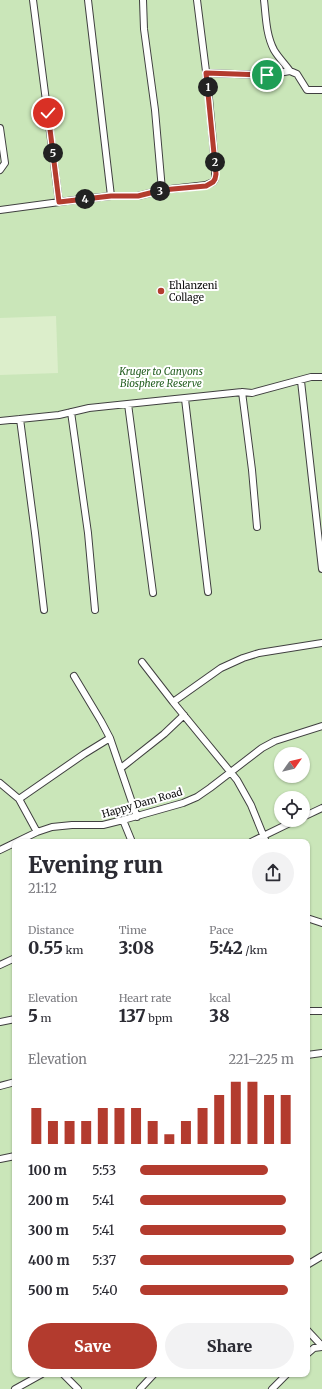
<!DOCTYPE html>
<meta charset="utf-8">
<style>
:root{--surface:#fff;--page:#f2f2f3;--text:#2b2b33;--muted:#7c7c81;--accent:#b33b2e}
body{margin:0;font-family:Merriweather,serif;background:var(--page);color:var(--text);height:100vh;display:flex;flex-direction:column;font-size:15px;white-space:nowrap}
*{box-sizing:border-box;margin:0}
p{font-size:13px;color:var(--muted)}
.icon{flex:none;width:22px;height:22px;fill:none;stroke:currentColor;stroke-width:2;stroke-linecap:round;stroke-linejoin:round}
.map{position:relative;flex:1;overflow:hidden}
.panel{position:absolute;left:12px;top:839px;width:298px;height:538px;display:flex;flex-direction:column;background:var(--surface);border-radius:8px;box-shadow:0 1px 3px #0004}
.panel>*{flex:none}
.needle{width:26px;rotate:56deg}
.fabs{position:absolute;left:274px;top:747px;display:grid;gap:8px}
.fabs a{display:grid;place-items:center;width:36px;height:36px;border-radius:50%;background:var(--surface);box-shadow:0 1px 3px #0004;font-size:20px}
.pin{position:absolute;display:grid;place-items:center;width:34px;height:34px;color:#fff;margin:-17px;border:2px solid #fff;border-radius:50%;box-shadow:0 1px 4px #0007}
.km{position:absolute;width:20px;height:20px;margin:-10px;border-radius:50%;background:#222;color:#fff;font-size:11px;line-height:20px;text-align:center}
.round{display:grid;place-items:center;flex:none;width:42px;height:42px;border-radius:21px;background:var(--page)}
.overview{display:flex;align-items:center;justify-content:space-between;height:68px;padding:0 16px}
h1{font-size:22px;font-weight:800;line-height:30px}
.stats{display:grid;grid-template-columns:repeat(3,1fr);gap:6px;height:68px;padding:4px 16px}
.stats div{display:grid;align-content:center}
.stats b{font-size:17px;font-weight:800}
.stats small{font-size:11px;font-weight:400}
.stats p{font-size:11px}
.chart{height:112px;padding:8px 16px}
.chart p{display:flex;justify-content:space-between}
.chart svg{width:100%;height:72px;margin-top:4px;stroke:var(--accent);stroke-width:6}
.button{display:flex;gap:8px;margin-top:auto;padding:8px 16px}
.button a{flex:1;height:46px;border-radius:24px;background:var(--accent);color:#fff;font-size:16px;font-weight:800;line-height:46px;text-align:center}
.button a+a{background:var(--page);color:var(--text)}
ul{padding:0 16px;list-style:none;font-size:13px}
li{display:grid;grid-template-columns:64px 48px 1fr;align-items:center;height:30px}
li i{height:10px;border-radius:5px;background:var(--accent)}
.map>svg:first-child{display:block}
.green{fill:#cae6b9;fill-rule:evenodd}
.pitch{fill:#dceecb}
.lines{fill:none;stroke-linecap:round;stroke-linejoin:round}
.minor-casing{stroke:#404040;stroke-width:8}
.minor{stroke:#fff;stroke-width:6}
.route-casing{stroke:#fff;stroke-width:8}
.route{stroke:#b33b2e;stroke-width:5}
.poi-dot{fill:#b33b2e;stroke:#fff;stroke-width:1.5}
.labels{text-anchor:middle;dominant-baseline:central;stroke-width:4;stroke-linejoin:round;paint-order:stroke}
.poi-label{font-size:10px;fill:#0d0d0d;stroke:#fff;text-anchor:start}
.park-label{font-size:10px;font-style:italic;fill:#266022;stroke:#fff}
.street-label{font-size:10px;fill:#0d0d0d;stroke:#fff}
</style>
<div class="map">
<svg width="322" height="1389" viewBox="0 0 322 1389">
<rect width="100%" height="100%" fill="#fefded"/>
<path class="green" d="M0,0H322V1389H0ZM281,754H303V776H281ZM281,798H303V820H281ZM15,842H307V1374H15Z"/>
<path class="pitch" d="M56,316L58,373L0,375V318Z"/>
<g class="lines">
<defs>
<path id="minor" d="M33,0L59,202
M88,0L111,196
M143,0L144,29L155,110L162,190
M264,0C266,17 266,35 274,50C278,57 285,64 290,71
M206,73L267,75L290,71L297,74L307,90H322
M0,128L5,163L0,170
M0,210L82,199L111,196H138L162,190L206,185L213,182L215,179V165L208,87L197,0
M301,381L322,569
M242,392L252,470L257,527
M185,399L208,592
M128,404L153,593
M71,412L88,533L95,610
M20,419L35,533L44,610
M0,421L59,415L89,408L242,392L252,393L311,377H322
M142,662L173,702L237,780L251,805L266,842
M74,676L101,721L110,738L137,817
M173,702L221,668L243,658L259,653L322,643
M121,768L164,734L184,715
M0,783L19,799L37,832
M19,799L84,754L110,738
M303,817L322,808
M123,820L132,842
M251,842L296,820
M0,850L37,832L52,827L72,825H103L123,820L183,803L197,797L210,788L262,748L275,741L322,726
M307,918L322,923
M0,965L15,958
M307,1011H322
M0,1022L15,1019
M307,1055L322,1053
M0,1086L15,1082
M0,1159L15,1156
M307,1265L322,1256
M307,1330L322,1346
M307,1354L314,1348L322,1347
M63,1374L78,1389
M15,1389L42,1374
M140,1389L154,1374
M272,1389L287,1374"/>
</defs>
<use href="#minor" class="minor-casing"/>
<use href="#minor" class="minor"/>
</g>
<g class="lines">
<defs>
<path id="route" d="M48,113L59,202L111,196H138L162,190L206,186L213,182L215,179L216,174L206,73L267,75"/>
</defs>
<use href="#route" class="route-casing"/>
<use href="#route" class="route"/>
</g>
<circle class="poi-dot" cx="161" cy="291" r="4"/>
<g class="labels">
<g class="poi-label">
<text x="169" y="285">Ehlanzeni<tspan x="169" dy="12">Collage</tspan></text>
</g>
<g class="park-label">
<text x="161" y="371">Kruger to Canyons<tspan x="161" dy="12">Biosphere Reserve</tspan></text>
</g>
<g class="street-label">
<text transform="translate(142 803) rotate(-16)">Happy Dam Road</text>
</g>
</g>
</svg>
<div class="fabs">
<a><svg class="needle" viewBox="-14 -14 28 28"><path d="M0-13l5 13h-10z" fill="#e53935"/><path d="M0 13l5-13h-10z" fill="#7c7c81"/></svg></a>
<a><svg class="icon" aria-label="locate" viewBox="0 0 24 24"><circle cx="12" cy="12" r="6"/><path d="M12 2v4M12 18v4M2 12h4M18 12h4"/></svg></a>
</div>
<div class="pin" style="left:267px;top:75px;background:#1e9e55"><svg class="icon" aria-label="arrive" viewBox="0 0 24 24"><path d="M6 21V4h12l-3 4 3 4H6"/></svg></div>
<div class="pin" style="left:48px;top:113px;background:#d93025"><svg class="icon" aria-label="check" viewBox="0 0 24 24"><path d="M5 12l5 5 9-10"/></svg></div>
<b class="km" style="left:208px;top:87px">1</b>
<b class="km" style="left:215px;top:162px">2</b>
<b class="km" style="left:160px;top:191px">3</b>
<b class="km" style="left:85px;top:199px">4</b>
<b class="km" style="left:53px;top:153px">5</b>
<section class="panel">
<div class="overview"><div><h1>Evening run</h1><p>21:12</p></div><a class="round"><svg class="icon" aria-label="share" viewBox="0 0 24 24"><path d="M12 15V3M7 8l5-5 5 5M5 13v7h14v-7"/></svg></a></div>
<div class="stats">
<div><p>Distance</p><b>0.55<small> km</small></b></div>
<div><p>Time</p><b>3:08</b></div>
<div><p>Pace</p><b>5:42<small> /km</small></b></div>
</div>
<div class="stats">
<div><p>Elevation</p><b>5<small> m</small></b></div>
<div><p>Heart rate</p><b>137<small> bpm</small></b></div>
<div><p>kcal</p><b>38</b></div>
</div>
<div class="chart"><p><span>Elevation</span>221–225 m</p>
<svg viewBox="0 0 160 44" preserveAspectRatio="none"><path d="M5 44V22M15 44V30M25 44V30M35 44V30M45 44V22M55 44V22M65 44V22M75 44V30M85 44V38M95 44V30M105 44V22M115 44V14M125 44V6M135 44V6M145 44V14M155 44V14"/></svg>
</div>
<ul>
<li><b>100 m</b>5:53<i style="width:83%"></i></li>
<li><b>200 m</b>5:41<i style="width:95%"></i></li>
<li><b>300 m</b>5:41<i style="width:95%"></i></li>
<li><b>400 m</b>5:37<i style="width:100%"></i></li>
<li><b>500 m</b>5:40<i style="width:96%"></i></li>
</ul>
<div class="button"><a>Save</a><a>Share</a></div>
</section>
</div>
